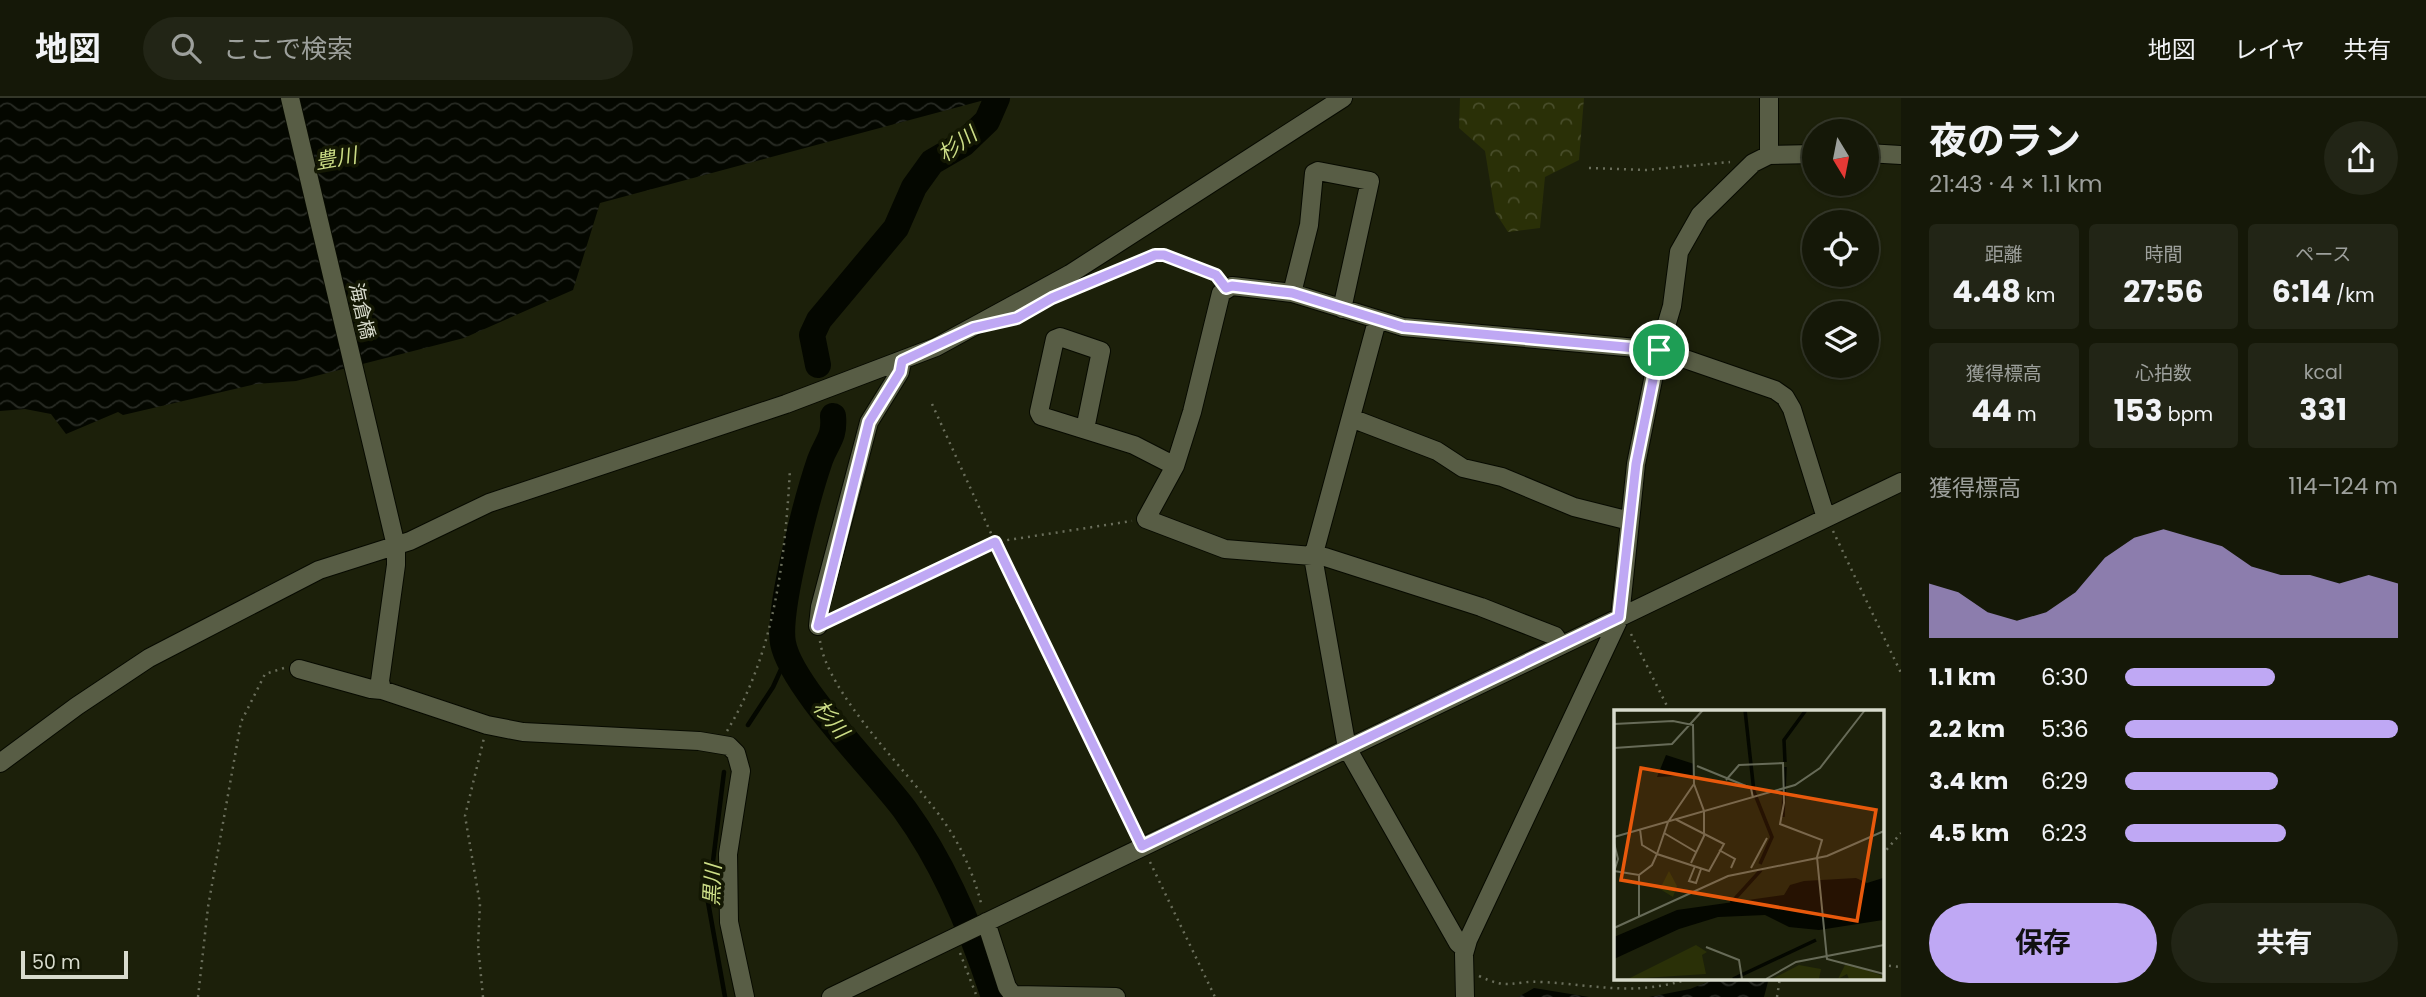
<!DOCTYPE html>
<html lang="ja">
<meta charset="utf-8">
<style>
:root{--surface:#151808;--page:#222516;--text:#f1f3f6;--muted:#9da09c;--line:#343729;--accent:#bfa8f4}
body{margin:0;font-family:Poppins,"Noto Sans JP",sans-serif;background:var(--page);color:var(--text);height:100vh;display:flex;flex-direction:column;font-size:26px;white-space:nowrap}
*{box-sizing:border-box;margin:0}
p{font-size:23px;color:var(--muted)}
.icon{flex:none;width:38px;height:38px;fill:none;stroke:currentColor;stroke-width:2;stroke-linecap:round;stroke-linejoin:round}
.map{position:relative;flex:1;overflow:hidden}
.details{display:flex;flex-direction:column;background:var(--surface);width:525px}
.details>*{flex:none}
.needle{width:46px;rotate:170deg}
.tools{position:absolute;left:1802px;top:21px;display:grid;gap:14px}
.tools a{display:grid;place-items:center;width:77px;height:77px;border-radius:50%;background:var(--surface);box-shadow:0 2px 5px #0004,0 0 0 2px var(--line);font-size:35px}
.scale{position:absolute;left:21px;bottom:18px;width:107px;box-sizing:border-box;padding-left:7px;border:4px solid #d8dbcd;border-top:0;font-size:19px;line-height:24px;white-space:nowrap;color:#d8dbcd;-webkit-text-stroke:5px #131703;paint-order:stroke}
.pin{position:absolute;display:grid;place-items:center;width:60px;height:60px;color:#fff;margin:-30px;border:4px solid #fff;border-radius:50%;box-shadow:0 2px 7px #0007}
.round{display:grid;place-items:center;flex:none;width:74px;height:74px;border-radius:37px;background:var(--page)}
.headline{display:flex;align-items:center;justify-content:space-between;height:119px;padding:0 28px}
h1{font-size:38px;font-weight:700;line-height:52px}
.stats{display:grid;grid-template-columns:repeat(3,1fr);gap:10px;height:119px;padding:7px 28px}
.stats div{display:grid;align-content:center;border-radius:7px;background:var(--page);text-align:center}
.stats b{font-size:30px;font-weight:700}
.stats small{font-size:19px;font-weight:400}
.stats p{font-size:19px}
.chart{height:196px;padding:14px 28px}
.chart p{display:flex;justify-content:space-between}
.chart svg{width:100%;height:126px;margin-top:7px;fill:var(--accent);opacity:.7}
.button{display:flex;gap:14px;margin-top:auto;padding:14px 28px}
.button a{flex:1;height:80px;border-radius:42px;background:var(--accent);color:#111;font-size:28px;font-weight:700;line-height:80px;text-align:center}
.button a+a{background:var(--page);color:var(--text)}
ul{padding:0 28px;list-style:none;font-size:23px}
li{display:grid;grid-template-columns:112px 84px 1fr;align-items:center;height:52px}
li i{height:18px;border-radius:9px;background:var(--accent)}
header{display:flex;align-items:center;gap:42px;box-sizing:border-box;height:98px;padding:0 35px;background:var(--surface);border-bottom:2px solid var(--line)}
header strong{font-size:33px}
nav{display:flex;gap:38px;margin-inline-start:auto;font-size:24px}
.search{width:490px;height:63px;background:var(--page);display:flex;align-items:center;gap:18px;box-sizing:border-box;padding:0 24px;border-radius:38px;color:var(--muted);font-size:26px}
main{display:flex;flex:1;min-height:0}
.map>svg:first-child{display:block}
.forest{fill:url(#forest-crowns)}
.water{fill:url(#water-waves)}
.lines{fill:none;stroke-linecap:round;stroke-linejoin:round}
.stream{stroke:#040700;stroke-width:4.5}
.river{stroke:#040700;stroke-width:26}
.minor-casing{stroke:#070a00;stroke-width:20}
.path{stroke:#6a6e5b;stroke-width:2.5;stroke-dasharray:2 5;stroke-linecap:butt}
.minor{stroke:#585d45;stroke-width:18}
.route-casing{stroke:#fff;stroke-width:14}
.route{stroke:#bfa8f4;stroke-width:9}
.labels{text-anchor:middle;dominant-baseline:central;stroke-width:7;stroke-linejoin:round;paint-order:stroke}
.street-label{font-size:19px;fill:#d8dbcd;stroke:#131703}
.water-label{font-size:21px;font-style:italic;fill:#ccdd86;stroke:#131703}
.inset-river{fill:none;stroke:#040700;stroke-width:3.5}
.inset-road{fill:none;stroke:#676b58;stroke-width:2}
.view{fill:#e8590c;fill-opacity:0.15;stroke:#e8590c;stroke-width:3.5}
.inset-edge{fill:none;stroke:#d8dbcd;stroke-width:3.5}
</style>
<header>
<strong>地図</strong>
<div class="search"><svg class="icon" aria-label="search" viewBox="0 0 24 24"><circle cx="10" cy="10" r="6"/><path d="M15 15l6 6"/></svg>ここで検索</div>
<nav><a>地図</a><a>レイヤ</a><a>共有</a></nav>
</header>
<main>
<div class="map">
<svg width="1901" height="899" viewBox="0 0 1901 899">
<defs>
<pattern id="forest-crowns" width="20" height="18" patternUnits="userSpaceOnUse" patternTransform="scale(1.75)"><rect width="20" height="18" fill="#2a3007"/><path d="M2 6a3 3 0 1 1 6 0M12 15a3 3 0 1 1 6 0" fill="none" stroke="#484d2a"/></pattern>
<pattern id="water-waves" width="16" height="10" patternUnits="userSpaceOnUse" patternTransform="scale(1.75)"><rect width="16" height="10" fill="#040700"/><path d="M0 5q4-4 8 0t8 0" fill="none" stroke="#282b24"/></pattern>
</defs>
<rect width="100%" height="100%" fill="#1c200a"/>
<path class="forest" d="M1460,0H1584L1579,62L1545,79L1540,130L1508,134L1495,114L1485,53L1459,30Z"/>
<path class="water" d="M0,0H992L600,105L573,192L464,240L296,283L256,286L123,317L118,314L66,336L51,316L25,311L0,313Z
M1717,880H1769L1764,899H1649L1690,891Z
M1534,890L1589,899H1518Z"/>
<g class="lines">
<path class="stream" d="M748,627L773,589L788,556
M724,674L708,804L725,899"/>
<path class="river" d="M818,267L812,237L819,222L896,130L914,89L932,64L963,46L987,23L997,0
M833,318C835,340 827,343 820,362C808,397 777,512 783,545C791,588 876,673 905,712C945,767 973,835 994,899"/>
<defs>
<path id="minor" d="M290,0L396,448V467L380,583L382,592L487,627L523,634L699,643L729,648L736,655L741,673L728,756L729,824L745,899
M1867,55L1901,57
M1815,56L1769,57L1753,65L1700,117L1679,154L1672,208L1659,252L1775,292L1785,299L1792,311L1826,420
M1769,57V0
M1292,195L1309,127L1314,75L1318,73L1370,83L1342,211
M1377,223L1313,459L1347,650L1458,845L1464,850
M1351,320L1437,353L1463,370L1502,379L1574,409L1630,423
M1085,331L1101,253L1060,239L1055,241L1039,314L1041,318L1134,347L1175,368
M818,528L820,509L869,324L900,274L902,263
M299,571L371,591L382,592
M0,665L77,608L149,560L319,472L410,443L489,405L786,306L936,249L1070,176L1343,0
M986,824L1007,889L1013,897L1116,899
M831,899L1901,384
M1465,899L1464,856L1468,842L1620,519L1636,366L1659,252L1403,229L1292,195L1232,188L1221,195L1192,314L1175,368L1146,421L1225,451L1325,459L1481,509L1555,538L1561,547"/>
</defs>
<use href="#minor" class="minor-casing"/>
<path class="path" d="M1589,70L1646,72L1730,64
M1079,190L1155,157H1164L1218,179
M932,306L995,444L1137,736
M1833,433L1901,575
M836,521L995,444L1132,423
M1631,536L1670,614
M820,543C827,595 907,673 940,718C960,745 974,776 982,809
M727,633C775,554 785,461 790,371
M1882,757L1901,735
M1150,764L1215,899
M960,855L977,899
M1882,867L1901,869
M1479,878C1510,893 1513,882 1542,884C1599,887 1634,899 1692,880
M198,899L208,809L241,624L265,576L284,570
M483,899L478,847L480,806L465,718L484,640
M1777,899L1780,880"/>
<use href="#minor" class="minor"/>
</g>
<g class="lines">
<defs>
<path id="route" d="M1155,157H1164L1216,177L1226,190L1232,188L1292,195L1403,229L1659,252L1636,366L1619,519L1142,748L995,444L818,528L869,324L900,274L902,263L973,230L1017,220L1052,200Z"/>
</defs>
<use href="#route" class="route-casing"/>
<use href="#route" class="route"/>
</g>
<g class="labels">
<g class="street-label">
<text transform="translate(362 213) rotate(77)">海倉橋</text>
</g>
<g class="water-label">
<text transform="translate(957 46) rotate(-36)">杉川</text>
<text transform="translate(336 60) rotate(-10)">豊川</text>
<text transform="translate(831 621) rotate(51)">杉川</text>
<text transform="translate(712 787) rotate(-87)">黒川</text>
</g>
</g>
<g transform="translate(1614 612)">
<rect width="270" height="270" fill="#1c200a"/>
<path d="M55,161L63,176L59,187L46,179ZM82,235L93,242L88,245L92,264L14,269ZM232,253L269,266V269H235L233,264L224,269ZM185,255L207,259L205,269H158Z" fill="#2a3007"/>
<path d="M52,45L80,54V65L43,67ZM242,168L253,173L269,168V210L205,220L175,217L151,205L104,207L65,219L0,249V227L63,200L170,185L176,175L190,171Z" fill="#040700"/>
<path class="inset-river" d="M131,0L140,82L158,127L146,154M171,52L170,30L192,0M169,107L171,57M117,193L147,160M119,269L202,230"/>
<path class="inset-road" d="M0,14L59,11L79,15L80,74L54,112L43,144L95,161L110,134L61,109M0,38L58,34L89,0M83,56L137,78L139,88M112,70L125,55L169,53L170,93L166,114L208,130L203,147L213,249L270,264M50,123L82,142M0,127L181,75L206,58L251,0M0,133L4,149L0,162M105,140L121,149L117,158M77,153L90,126V101L80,74M81,156L75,171L82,173L87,159M137,158L153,128M0,161L25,165L38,155L43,144L28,135L26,119M25,206V165M0,218L114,166L213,146L270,121M92,237L125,250L128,269M152,269L182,252L270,235"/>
<path class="view" d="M27,58L262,100L243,211L7,170Z"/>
<rect width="270" height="270" class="inset-edge"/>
</g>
</svg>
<div class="tools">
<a><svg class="needle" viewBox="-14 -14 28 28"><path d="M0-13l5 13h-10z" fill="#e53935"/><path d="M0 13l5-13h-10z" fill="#9da09c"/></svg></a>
<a><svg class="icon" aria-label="locate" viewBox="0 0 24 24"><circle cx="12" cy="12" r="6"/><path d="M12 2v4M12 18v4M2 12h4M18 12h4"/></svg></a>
<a><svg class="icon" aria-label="layers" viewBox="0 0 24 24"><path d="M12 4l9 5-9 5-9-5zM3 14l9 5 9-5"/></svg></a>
</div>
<div class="scale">50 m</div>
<div class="pin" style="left:1659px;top:252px;background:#1e9e55"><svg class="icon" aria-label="arrive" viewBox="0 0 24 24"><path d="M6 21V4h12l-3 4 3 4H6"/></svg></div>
</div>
<section class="details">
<div class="headline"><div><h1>夜のラン</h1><p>21:43 · 4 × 1.1 km</p></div><a class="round"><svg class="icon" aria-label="share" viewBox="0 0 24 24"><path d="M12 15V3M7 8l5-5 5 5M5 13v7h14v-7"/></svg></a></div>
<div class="stats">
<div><p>距離</p><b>4.48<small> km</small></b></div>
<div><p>時間</p><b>27:56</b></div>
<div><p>ペース</p><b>6:14<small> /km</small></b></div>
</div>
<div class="stats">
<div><p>獲得標高</p><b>44<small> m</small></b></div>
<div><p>心拍数</p><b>153<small> bpm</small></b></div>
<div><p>kcal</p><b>331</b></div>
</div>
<div class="chart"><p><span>獲得標高</span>114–124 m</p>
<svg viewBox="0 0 160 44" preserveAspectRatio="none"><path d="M0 44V25L10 28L20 35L30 38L40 35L50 28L60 16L70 9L80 6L90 9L100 12L110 19L120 22L130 22L140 25L150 22L160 25V44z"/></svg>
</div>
<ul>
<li><b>1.1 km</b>6:30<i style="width:55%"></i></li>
<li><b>2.2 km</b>5:36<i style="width:100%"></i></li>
<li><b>3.4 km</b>6:29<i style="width:56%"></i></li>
<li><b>4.5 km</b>6:23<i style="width:59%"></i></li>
</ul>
<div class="button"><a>保存</a><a>共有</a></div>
</section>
</main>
